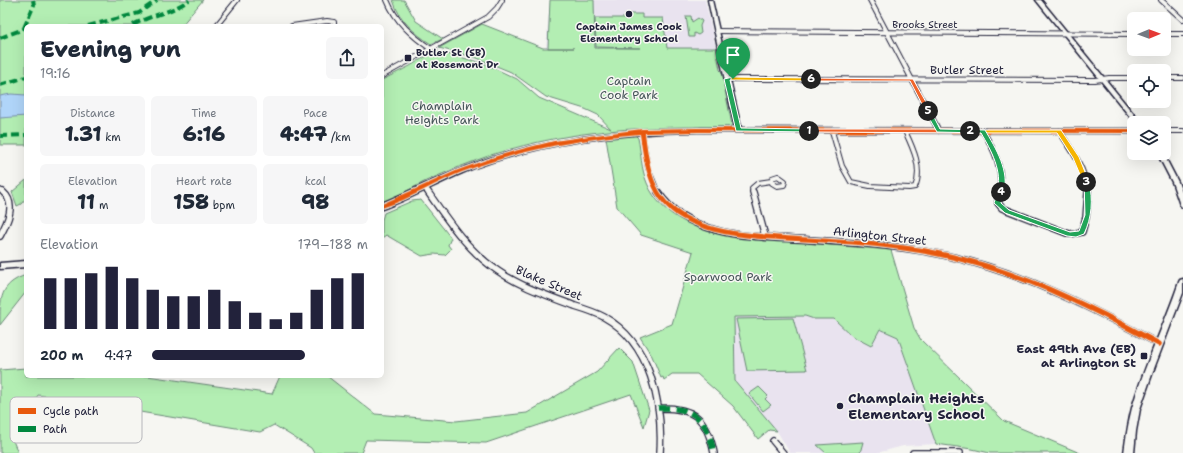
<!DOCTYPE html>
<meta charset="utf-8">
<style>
:root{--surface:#fff;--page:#f6f6f7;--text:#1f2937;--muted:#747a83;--accent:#22223b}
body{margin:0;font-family:"Shantell Sans",sans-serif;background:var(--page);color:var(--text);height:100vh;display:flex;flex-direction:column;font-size:15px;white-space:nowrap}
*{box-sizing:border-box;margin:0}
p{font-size:13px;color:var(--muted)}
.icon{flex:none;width:22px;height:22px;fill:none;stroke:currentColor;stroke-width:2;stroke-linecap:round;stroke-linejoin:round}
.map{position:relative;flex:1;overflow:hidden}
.details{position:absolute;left:24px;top:24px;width:360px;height:354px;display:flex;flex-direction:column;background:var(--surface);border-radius:6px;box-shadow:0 4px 16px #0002}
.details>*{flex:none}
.needle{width:26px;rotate:89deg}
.tools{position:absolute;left:1127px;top:12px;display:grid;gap:8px}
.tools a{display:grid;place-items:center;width:44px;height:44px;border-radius:6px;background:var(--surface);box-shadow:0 4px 16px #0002;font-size:20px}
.pin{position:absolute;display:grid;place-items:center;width:34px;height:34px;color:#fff;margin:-41px -17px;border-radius:50% 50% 50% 0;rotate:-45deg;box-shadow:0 0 4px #0007}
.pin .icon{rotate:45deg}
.km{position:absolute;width:20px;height:20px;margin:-10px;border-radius:50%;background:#222;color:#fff;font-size:11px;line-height:20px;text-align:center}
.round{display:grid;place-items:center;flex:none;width:42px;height:42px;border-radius:6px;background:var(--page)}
.overview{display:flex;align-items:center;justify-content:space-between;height:68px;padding:0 16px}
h1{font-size:22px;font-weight:800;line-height:30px}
.stats{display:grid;grid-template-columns:repeat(3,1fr);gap:6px;height:68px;padding:4px 16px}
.stats div{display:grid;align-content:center;border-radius:6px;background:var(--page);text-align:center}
.stats b{font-size:20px;font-weight:800}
.stats small{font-size:11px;font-weight:400}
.stats p{font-size:11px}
.chart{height:112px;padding:8px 16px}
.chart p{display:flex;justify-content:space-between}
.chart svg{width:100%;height:72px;margin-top:4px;stroke:var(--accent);stroke-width:6}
ul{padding:0 16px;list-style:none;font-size:13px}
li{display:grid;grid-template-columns:64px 48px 1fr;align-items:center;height:30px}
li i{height:10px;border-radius:5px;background:var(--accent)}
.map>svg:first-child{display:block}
.built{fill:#e9e3ef}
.green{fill:#b3eeb3;stroke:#6a8877}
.water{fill:#b0d5f9;stroke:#778dad}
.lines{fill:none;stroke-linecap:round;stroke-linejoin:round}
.street-far1-casing{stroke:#22223b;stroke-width:6}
.street-casing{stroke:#22223b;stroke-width:8}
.secondary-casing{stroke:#22223b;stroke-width:3}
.street-far1{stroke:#f6f6f2;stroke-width:4}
.street{stroke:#f6f6f2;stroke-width:5.5}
.secondary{fill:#f6f6f2;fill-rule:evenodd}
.quiet-far1{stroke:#00873e;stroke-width:4;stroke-dasharray:8 4;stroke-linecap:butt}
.quiet{stroke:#00873e;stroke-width:5.5;stroke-dasharray:11 5.5;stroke-linecap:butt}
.cycleway-casing{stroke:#f6f6f2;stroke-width:2}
.cycleway{fill:#e8590c;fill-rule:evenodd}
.split-1{fill:#22a559;stroke:#fff}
.split-2{fill:#f0652b;stroke:#fff}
.split-3{fill:#f5b400;stroke:#fff}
.split-4{fill:#22a559;stroke:#fff}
.split-5{fill:#22a559;stroke:#fff}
.split-6{fill:#f0652b;stroke:#fff}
.split-7{fill:#f5b400;stroke:#fff}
.poi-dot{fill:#22223b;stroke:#f6f6f2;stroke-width:1.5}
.labels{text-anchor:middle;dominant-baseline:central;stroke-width:3;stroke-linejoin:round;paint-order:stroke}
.far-street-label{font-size:10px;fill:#22223b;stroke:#f6f6f2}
.far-poi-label{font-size:10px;font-weight:bold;fill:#22223b;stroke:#f6f6f2}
.street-label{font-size:12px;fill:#22223b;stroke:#f6f6f2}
.park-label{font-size:12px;fill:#465559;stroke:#f6f6f2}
.poi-label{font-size:12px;font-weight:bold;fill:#22223b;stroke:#f6f6f2;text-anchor:end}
.near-poi-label{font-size:14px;font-weight:bold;fill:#22223b;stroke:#f6f6f2;text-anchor:start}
.key{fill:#f6f6f2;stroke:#b6b6bb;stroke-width:1}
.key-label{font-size:11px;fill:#22223b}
</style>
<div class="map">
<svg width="1183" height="453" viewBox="0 0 1183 453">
<rect width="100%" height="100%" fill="#f6f6f2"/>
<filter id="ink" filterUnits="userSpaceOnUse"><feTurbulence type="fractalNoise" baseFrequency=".025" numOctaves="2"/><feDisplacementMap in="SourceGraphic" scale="8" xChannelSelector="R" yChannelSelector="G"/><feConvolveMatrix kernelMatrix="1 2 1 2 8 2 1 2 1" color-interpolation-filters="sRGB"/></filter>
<g filter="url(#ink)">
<path class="built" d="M550,0H705L716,48H546Z
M890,315L936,444L903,446L877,453H790L777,431L735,381L734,317Z"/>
<path class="green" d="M0,0H203L181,26H26V145H0Z
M393,0H404L416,21L443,39L431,44C414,33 399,20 393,0Z
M550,0H594L595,48H640L596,47L595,18H628V14H642V18H663L667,48H716L720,70C724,73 726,82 724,86L732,125L729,127C647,126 573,129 494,154C471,162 448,171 426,181C412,188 397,197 382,202V80L410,66L435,51L483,63L517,79L539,98L611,129L598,115L585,109L546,97L511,72L477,58L439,48L482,24L543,48H574H548Z
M686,16H691L692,22L698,18L702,21L700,26L701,33L698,35L694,33V37H689Z
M626,135H635L638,138C641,152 641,169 647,183C661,218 701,232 735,237L891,250L914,328L921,340L1004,421L1080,453H990L972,449L936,444L898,337L880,329L871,346L852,336L834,319H814L805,316L734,317L735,381L777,431L769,430L758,439L733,406L697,374H672L664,380L663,377L661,378L652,356L640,337L672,324L693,252L641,235L617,207L606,138Z
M26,180V198L21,204L17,206L12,192Z
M421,200L451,238L448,245L451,249L445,255L434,254L422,256L386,235L382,238V220L384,213L412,201Z
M26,275V292L0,325C0,298 0,284 26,275Z
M793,318L807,370L747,371L736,319Z
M619,348L633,362L649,410L644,427L631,394L486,443L366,440L361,453H314L311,448L274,425L260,432L38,395L12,438L18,453H0V370L26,368V376H147L272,394L280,376H327L375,414L456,421L527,413L597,372Z
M759,387L768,396L765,399L771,405L763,411L749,394Z
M863,442L860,453H826L817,445Z"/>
<path class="water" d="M11,94L26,95V116L0,118V96Z"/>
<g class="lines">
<defs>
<path id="street-far1" d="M387,0C396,22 412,36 431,49
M870,0L939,131
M1161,0L1183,20
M216,26L237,0
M292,26L327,21L334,22V26
M716,31L1134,34
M1164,34H1183
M382,76L488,17L497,8L502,0
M1164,78H1183
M727,79L1095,80L1109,78H1134
M642,131L648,168L658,193
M832,131L842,166L851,182L870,186L909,188L915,187C923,169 913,148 905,131
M983,131C995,151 1003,169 1000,193
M1059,131C1072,150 1086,170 1088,193
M1164,131H1183
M778,176L785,181L784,185L777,186L772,183V178Z
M424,187L428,193
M0,190L4,193
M753,193L752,188L758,183L771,181"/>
<path id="street" d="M428,192C448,221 468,251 498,271C521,287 549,296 575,306C585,309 595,312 604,317C651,343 663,404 660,453
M658,192C690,240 759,236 810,240C859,243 909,246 957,258C1029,276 1094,309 1159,344
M753,192L765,236
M1000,192L998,203L1002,208L1069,234L1082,232L1086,217L1088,192
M0,236C7,223 17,204 3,192
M658,408C694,407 707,418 714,453
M773,441L783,453
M913,453H960"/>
<path id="secondary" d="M708,0H712L741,128L1134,129V133L698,132C620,133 548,142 474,168C443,180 414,198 382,209V203C420,187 457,168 497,156C575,132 654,128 735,128Z
M1036,0H1041L1141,123H1135Z
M1157,153H1163L1178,182L1183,195V208L1180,205L1172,182Z
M26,261V267L0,269V263Z
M1183,279V293L1155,366L1140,409L1136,431L1134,453H1124C1126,438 1128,423 1132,408C1144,365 1165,324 1179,282L1180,280Z"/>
</defs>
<use href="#street-far1" class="street-far1-casing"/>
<use href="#street" class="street-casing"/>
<use href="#secondary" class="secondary-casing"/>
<use href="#street-far1" class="street-far1"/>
<use href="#street" class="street"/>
<use href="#secondary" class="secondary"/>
<path class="quiet-far1" d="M133,25C151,15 173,12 189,0
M88,26L139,13L157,0
M24,28L34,5L33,0
M0,38L26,28
M0,85L26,77
M0,136L26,135"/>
<path class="quiet" d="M658,408C694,407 707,418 714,453"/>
<defs>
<path id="cycleway" d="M698,128L1134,129V133L698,132L645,133C647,149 649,164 654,179C666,213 700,225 733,231C796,239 860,238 923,248C1008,263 1086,301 1161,342L1162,344L1161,346L1159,347L1157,346C1076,302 999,264 907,251C871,245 833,243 796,241C758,239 716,238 682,219C650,201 644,167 640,134C579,139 520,150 462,172C435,183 410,199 382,208V204L458,170L497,156L526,148L554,141L611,133L642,129Z"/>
</defs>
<use href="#cycleway" class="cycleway-casing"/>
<use href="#cycleway" class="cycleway"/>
</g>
</g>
<path class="split-1" d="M733,77L735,78V80H730L741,128L809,129H811V132L736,131L724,79Z"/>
<path class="split-2" d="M807,129H970L972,131L970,133L809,132H807Z"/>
<path class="split-3" d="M968,130H1061L1079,157L1089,182L1086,184H1084L1073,158L1057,133H970L967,131Z"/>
<path class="split-4" d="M1084,180H1086L1089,182C1093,200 1092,217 1084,234L1076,237L1067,236L1005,213L994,203L998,190H1003L1001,203L1009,210L1070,232L1079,231L1085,215Z"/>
<path class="split-5" d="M928,109L931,111L940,129L985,130C995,147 1011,173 1003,193L1001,194L997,192C1003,172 991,150 981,133L937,132L925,111Z"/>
<path class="split-6" d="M809,78L913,79L931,111L926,112L910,81H811L809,79Z"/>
<path class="split-7" d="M733,77L811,78L814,79L811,81L731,80V78Z"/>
<g class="poi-dot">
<circle cx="629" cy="14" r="4"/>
<rect x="404" y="54" width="8" height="8" rx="2"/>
<rect x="1140" y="352" width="8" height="8" rx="2"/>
<circle cx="840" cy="406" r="4"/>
</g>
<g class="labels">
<g class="far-street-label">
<text x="925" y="24">Brooks Street</text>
</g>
<g class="far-poi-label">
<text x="629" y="26">Captain James Cook<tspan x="629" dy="12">Elementary School</tspan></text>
<text x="416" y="52" text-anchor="start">Butler St (SB)<tspan x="416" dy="12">at Rosemont Dr</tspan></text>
</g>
<g class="street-label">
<text x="967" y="70">Butler Street</text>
<text transform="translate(880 236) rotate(6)">Arlington Street</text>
<text transform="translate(549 283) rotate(23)">Blake Street</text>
</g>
<g class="park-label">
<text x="629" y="81">Captain<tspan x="629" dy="14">Cook Park</tspan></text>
<text x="442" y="106">Champlain<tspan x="442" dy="14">Heights Park</tspan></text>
<text x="728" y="277">Sparwood Park</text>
</g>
<g class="poi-label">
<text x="1136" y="349">East 49th Ave (EB)<tspan x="1136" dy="14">at Arlington St</tspan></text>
</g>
<g class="near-poi-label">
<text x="848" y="398">Champlain Heights<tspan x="848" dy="16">Elementary School</tspan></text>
</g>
</g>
<rect x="10" y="397" width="132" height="46" rx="6" class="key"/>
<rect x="18" y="408" width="18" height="6" fill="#e8590c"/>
<rect x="18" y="426" width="18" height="6" fill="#00873e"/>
<g class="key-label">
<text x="43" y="415">Cycle path</text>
<text x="43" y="433">Path</text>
</g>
</svg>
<div class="tools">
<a><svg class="needle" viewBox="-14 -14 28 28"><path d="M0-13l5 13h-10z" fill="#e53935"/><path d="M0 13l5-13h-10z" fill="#747a83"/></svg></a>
<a><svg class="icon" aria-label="locate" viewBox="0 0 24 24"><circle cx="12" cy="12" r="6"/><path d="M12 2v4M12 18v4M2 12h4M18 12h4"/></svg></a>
<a><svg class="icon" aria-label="layers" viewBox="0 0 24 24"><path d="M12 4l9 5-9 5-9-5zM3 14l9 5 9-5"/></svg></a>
</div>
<div class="pin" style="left:733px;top:79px;background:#1e9e55"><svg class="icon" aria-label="arrive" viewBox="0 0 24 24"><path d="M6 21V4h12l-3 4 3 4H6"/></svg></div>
<b class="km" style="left:809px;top:131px">1</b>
<b class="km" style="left:970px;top:131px">2</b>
<b class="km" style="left:1086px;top:182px">3</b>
<b class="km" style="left:1001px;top:192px">4</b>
<b class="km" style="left:928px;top:111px">5</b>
<b class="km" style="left:811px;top:79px">6</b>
<section class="details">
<div class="overview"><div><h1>Evening run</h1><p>19:16</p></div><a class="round"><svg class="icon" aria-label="share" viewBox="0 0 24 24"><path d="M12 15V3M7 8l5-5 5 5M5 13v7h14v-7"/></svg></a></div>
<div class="stats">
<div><p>Distance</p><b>1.31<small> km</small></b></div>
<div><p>Time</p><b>6:16</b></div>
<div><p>Pace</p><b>4:47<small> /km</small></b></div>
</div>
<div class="stats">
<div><p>Elevation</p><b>11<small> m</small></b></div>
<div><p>Heart rate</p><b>158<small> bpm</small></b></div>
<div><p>kcal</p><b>98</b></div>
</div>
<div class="chart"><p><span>Elevation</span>179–188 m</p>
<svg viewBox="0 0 160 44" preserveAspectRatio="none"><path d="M5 44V13M15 44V13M25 44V10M35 44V6M45 44V13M55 44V20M65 44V24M75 44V24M85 44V20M95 44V27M105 44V34M115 44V38M125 44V34M135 44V20M145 44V13M155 44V10"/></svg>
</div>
<ul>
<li><b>200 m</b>4:47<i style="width:71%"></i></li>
</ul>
</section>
</div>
